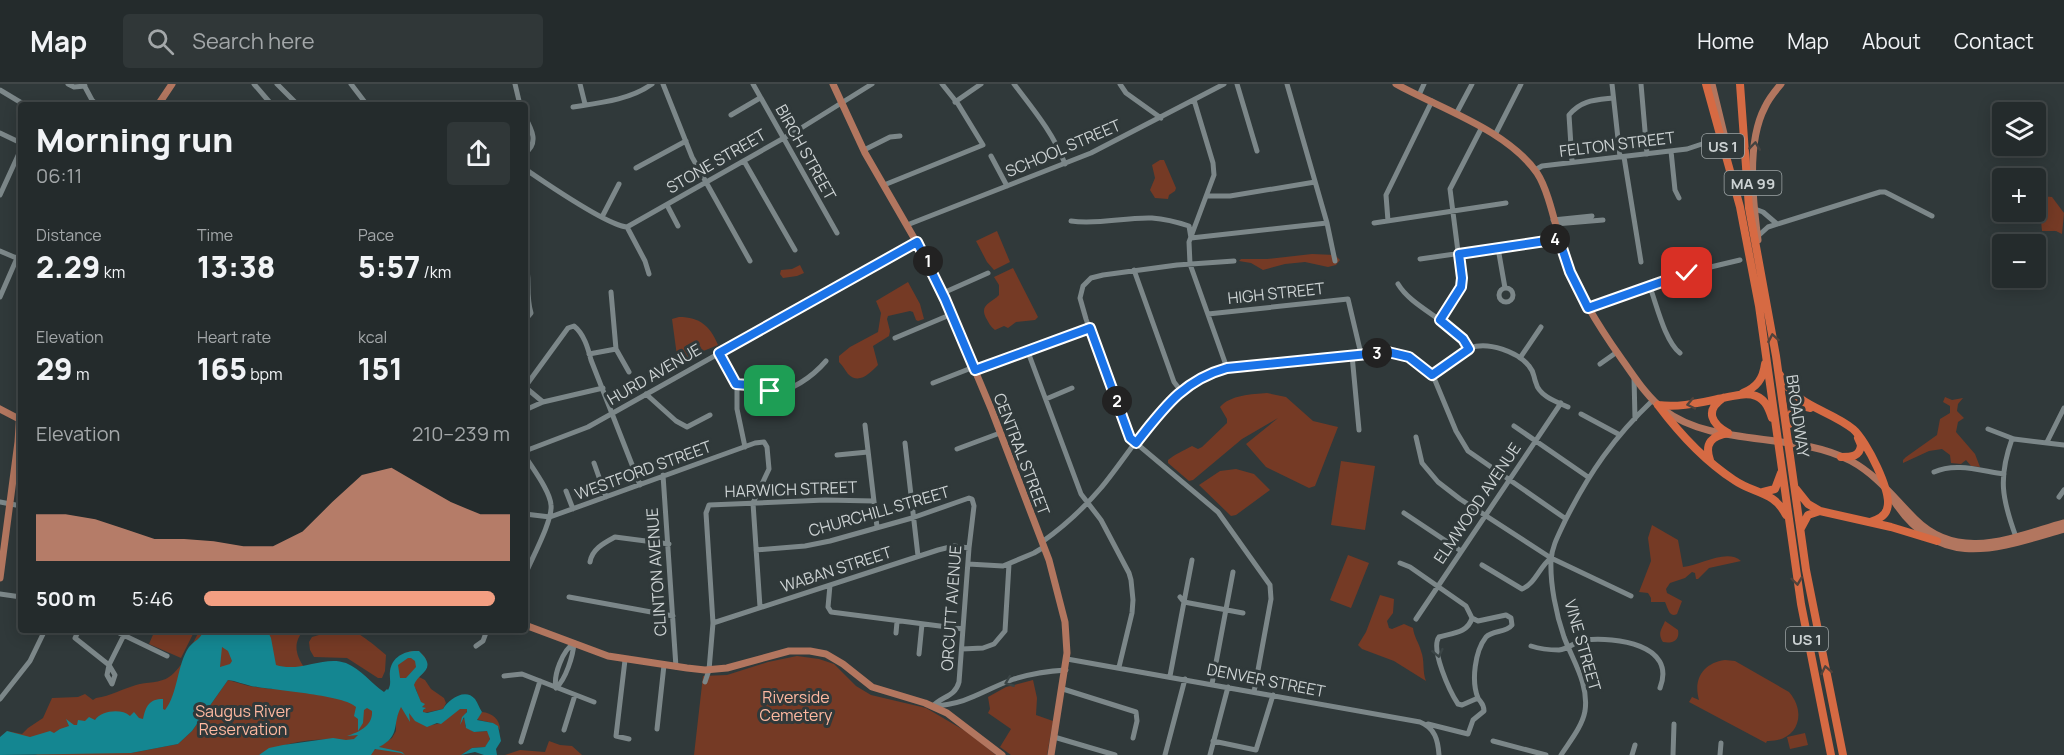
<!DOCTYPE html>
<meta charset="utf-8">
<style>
:root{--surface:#242b2c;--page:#303738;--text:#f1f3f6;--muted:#a3a7a9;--line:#414748;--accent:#f39f82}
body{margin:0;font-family:Manrope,sans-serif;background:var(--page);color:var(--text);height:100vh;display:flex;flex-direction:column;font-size:22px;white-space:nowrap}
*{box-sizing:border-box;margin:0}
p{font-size:20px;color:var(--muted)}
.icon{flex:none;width:33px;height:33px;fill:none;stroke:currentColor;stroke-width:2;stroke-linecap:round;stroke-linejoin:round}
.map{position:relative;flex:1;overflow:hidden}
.side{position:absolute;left:18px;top:18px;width:510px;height:531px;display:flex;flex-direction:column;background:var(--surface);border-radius:6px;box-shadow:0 3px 15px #0003,0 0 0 2px var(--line)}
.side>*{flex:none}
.controls{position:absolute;left:1992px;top:18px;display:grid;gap:12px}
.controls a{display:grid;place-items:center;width:54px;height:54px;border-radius:6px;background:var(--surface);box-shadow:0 3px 15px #0003,0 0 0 2px var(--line);font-size:30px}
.pin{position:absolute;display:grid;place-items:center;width:51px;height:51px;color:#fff;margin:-26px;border-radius:12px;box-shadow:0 3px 9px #0006}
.km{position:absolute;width:30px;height:30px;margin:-15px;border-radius:50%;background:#222;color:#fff;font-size:16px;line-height:30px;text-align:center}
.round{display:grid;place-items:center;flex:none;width:63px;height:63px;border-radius:6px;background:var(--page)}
.headline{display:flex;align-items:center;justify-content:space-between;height:102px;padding:0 18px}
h1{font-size:33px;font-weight:800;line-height:45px}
.figures{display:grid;grid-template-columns:repeat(3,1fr);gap:9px;height:102px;padding:6px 18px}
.figures div{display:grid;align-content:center}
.figures b{font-size:30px;font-weight:800}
.figures small{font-size:16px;font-weight:400}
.figures p{font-size:16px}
.chart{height:168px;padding:12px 18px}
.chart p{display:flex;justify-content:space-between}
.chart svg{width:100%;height:108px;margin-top:6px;fill:var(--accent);opacity:.7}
ul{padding:0 18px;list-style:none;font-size:20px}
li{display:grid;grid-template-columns:96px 72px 1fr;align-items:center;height:45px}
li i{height:15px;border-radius:8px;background:var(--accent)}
header{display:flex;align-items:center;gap:36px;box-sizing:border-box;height:84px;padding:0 30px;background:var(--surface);border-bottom:2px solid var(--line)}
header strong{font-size:28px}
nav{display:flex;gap:33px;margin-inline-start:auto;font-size:21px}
.search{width:420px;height:54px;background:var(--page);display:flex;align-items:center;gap:15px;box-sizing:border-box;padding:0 21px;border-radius:6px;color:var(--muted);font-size:22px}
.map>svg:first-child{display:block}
.green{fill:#753a25}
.water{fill:#148691;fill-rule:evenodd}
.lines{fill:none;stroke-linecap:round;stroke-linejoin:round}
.minor{stroke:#7c8789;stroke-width:5}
.major{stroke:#b2765f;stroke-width:7}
.highway{stroke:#d66a43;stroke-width:8}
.oneway{stroke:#444240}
.oneway2{stroke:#51433c}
.oneway3{stroke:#3b4546}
.route-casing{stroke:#fff;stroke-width:12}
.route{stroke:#1a73e8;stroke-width:8}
.labels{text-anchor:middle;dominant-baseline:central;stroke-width:6;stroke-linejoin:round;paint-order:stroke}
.shield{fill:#30393a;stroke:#9da4a5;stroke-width:1.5}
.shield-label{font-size:15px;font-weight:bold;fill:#ccd2d3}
.street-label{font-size:16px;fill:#ccd2d3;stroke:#30393a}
.park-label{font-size:16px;fill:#feb8a0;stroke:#30393a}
</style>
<header>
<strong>Map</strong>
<div class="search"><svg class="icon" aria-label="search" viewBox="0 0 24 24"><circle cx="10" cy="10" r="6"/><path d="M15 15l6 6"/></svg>Search here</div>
<nav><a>Home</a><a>Map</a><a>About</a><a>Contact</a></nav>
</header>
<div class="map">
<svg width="2064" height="671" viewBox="0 0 2064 671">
<rect width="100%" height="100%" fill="#30393a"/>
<path class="green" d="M1160,76H1164L1176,104L1175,107L1169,111L1168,115L1155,114L1150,106L1155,94L1152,81Z
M2041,112L2052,113L2064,129L2062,150L2056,147H2042L2041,137L2043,130L2040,124Z
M997,147L1010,178L994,186L987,178L976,157Z
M1312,170L1335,171L1340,176L1336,181L1328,183L1305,178L1285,180L1263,186L1251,179L1239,177L1241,175H1267Z
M800,181L804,189L797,192L783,194L780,190L781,186L792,185Z
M1013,184L1038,233L1035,236L1016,238L1008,244L1004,242L995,246C990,242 989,239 986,234C979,220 992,219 999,211V201L994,193Z
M908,198L920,220L924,235L918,237L916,236L913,228L910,227L888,232L887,235L890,247L889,252L873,262L878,281C870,289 859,301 848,290C845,286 843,282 839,278V272L850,263L878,248L881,229L876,217Z
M679,233C700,233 710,242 718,261L684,275L677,272L672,235Z
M1267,309L1286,313L1313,337L1338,343L1315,402L1309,404L1266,383L1246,360L1278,334L1242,355L1193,396L1189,397L1168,379V376C1175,370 1183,367 1192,362L1198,365L1202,363L1227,339V335L1220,323C1230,311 1252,310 1267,309Z
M1945,313L1952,316L1963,314L1958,320L1957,327L1964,334L1958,338L1956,348L1975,370L1980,383L1971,382L1966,376L1961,380L1951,379L1950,371L1942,365L1929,367L1903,379V376L1906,373L1937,351L1940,335L1950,329V322L1943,318Z
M1341,377L1375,382L1365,446L1331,441Z
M1236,385L1254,390L1270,406L1236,431L1231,432L1199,401L1220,387Z
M1652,441L1678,456L1683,483C1699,482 1727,464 1741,477L1709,484L1698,495H1696L1695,489L1692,488L1685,494L1670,499L1666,505L1667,509L1682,517L1677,530C1669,534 1668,524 1665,518H1651V514L1648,509L1639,508L1651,477L1648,454Z
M1348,471L1369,479L1351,524L1330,516Z
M1380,511L1394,515L1393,529L1387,537L1389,544L1392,545L1404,540L1413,544C1414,553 1419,559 1421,567C1425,577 1422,587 1426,597L1394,577L1362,565L1358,561L1366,548Z
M1665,537L1678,546C1680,556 1673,560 1663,558C1657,549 1662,545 1665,537Z
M155,546H195L181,574L149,560Z
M200,546H304C293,558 295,570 304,583L293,587L235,578L175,640L0,664L7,647L22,650L28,644L43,634L52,614L78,613L85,610L93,616L96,614C111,612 122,605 136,601C146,598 161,599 169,593C183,584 191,561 200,546Z
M320,546C329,546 340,544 350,546C359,548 378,564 386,571L385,587L382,594H378L347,574L314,573L310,566L309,558L312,553L319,551Z
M410,567C428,566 432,583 419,593L425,596L431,605L444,614L446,619L443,625L424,629L422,626L425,625L422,623L416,605L408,595H390C390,578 397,573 410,567Z
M797,572L819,575L834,580L856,602L871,611L926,624L967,648L996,671H694L703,592L727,591L768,578Z
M1725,576L1735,577L1789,608C1808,630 1797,658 1767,657L1766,659L1689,618L1692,613L1699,616C1693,595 1703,579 1725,576Z
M327,595C351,603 368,614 380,637L352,658C322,652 286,657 259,671H35L47,666L131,669L178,660L192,647L228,596L249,602L271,605Z
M1033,596L1037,614L1036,631L1053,637L1047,671H1011L1000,663L1011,645L988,629L990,625L988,613L1006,603Z
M400,621L432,641L441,639L454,626L470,622L462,636L465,634V642L474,648L487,647C492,653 490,657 485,663L472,664L461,671H367L392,654L396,647V636Z
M482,628C492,629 500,635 500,646C496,637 484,638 476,635Z
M1805,649L1808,661L1790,665L1787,653Z
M549,657L560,661L572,662L582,671H505L520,666L545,668Z"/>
<path class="water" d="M204,546H267L271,554L276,581C300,589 324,571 346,579C361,585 372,600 384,608L387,605L388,606C392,599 389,594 390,587C392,572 406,566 419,567C439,586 418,588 414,601L421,618L425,620L422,623L426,624L423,626V628L427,629L443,625C448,616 465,603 475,615C478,619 479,624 482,628L477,636L493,639L498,642L501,657L496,665L497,671H484L475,668L461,671L472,664L485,663L490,655L487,647L474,648L466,644L464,633L460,641L462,633L467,628V625H460L441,640L437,639L427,643L415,637L409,629L410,638L401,623C392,640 401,652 379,663L402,668L405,671L401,669L375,665L371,671H259L269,664L283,661L333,654L346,656L354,655L358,651L347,652C359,648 373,642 372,627L367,624L364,626L363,639L358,647V635L354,632L356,623C345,611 271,606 251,602C243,600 236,597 228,596L192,647L178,660L131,669L0,671V653L7,647L30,653L50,647L54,649L60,645L69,642L66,635L74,641H77L78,636L85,637L89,633L95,636C101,627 121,624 130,632L134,628L139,634L143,635C146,622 149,615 163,615V625L165,626C178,610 177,580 189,563C194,557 201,555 204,546ZM222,563L228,567L232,577L230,580L220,583ZM408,574H411L415,577L416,583L406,594H400L398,581Z"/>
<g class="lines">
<path class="minor" d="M68,0L74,3L85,2
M254,0L272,21
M277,0L298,21
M351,0L367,21
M515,0L520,21
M580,0L585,20
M663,0L692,73L750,177
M753,0L837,149
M1014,0C1033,25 1054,50 1065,80
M1120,0L1126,9L1161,34
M1237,0L1257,67
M1287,0L1327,139L1335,177
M1612,0L1620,73
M1641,0L1647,70
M85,3L92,16L97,21
M0,6L25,21
M1419,11L1424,0
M1194,16L1213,79L1214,91L1189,158L1190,180L1227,284
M955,18L981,0
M573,23C599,19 630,16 652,0
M1456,30L1472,0
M731,31L760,14
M525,33C532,46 539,59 525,69
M0,49L21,59
M1495,51L1521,0
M864,66L890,53L900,52
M1671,67L1675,106L1679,114
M991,72L1007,102
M1624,73L1641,178
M744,77L795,166
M1572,78L1569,31C1581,16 1595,16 1613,14
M636,84L686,57
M525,85C544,98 608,142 627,143L798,46L872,0
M1535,86L1542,82L1687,65L1702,60
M884,101L983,61L958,20L942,0
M0,111L21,65
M1207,112H1230L1315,98
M667,121L678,142
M1755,125L1763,128L1777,140
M602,133L619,100
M1553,136L1592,132
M1071,137C1098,141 1125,133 1152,134C1165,135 1177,138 1189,142L1191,154L1327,139
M1388,137L1386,111L1432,17
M1374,139L1506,119
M1555,140L1603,136
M907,141L1091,69L1224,0
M627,143L645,177L649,190
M1758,152L1768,143L1880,108H1885L1932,132
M1498,164L1505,204
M0,167L21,176
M1420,175L1559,155
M525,176C531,193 525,210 531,229L525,236
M1234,177L1177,181L1103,191L1091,194L1083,202L1080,214L1086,235L1130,354L1218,428L1270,501L1271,515L1254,608
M1134,186L1174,298L1181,307
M1398,200C1413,225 1452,236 1469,265
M1650,203C1657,222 1665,257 1680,269
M1499 211a7 7 0 1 1 14 0a7 7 0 1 1-14 0Z
M611,208L616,265L629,288
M943,209L988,189
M0,213L21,165
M1588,224L1698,186L1740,176
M1208,230L1348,215L1361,270
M1440,236L1459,207L1462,199L1450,105L1482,43
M895,254L952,230
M1028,268L1081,410L1101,436L1129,489L1131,496L1133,516L1132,529L1119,583
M719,269L737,300V325L745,363
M589,270L616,265
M1352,271L1359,346
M1520,274L1541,243
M1600,280L1617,268
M975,286L1090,244
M1432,291C1444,283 1457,270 1470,264C1488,257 1518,268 1529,282C1535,289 1533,292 1536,299C1539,312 1557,318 1568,323
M1634,293L1635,335
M933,299L974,283
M737,300C748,300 758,305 769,307C789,311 814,291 826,277
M525,303L568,244L574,242C584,250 588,264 591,276L640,401
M525,303L543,318
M646,310L676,337L687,343L710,331
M1046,315L1072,304
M525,326L543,318L603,304
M1581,330L1620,351
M865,341L877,443
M1514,342L1588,393
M1988,345L2014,355L2064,361
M1416,353L1422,379L1438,398L1460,415L1551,474L1631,512
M2012,355C1998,394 2002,415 2016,453
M2047,358L2064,324
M905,359L918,472
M957,365L1000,349
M525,367L588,343L917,158
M837,371L868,368
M525,372C533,385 550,407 551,421C553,436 531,476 525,491
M594,379L606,413
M1934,388C1956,378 1981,387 2004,390
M663,391L676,583
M566,407L573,425
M2059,413L2064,406
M0,418L21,422
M1404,429L1461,467
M525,430L550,433L755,359L764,358L767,363L769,385L753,419L760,523
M1042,458C1063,443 1083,425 1100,405C1128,372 1160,315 1198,295C1212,287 1227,284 1242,281L1378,269L1404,271L1421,280L1434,294L1456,347L1468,367L1566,435
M756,466L805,462L830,457L912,434L969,414L972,415L974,422L969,464L959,598C955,613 942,612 933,622
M1192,476L1184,518L1243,529
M590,478C592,465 604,459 615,453L669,460
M1400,479L1410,483L1466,522L1472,534
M968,480L1003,482L1034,469L1044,463
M1482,481L1522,505C1535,500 1540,482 1551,474
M830,501L828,523L831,528L963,545
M0,510L21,513
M569,513L673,532
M1472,534C1468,549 1452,549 1439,553C1430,565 1450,608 1458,620L1462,621L1478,614
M1416,535L1561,319
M713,539L938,466L954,462L969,464
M79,546L75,554L109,581L124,551
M113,546L167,572
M896,549L897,538
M476,562L483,557L487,546
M1531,562C1540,565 1550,566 1559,566C1569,565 1575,557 1585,556C1615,553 1677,560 1660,604
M962,565L983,564L994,560L1005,547L1009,480
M919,570L922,540
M1067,575L1420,638C1435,644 1438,656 1439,671
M625,576L616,652L629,655
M109,581L115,591L112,600L107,591Z
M504,592L522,590L594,618
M1170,592L1184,518L1180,513
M705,598L709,586L713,539L706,429L709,421L825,416L874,417
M1212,600L1233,488
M556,604C553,591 563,566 574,559
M556,604C566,595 573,572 574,559
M1063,605L1136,628L1137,637L1133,654
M0,615L30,577L45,546
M933,622C969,620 983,606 1014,595C1030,590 1049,587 1066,586
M1428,640L1468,650L1473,636L1484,627C1484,620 1481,619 1478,614C1471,597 1475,567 1486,553C1493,546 1506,549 1512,541L1511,534L1506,531L1478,537L1472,534
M657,645L664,581
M564,646L575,611
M1054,653L1115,671
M1213,657L1256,666L1273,611
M1493,657L1546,671
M521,658L540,597
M1165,671L1185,595
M1210,671L1228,603
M1561,671C1570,657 1582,643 1585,627C1589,600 1573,577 1564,553C1556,530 1550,500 1551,476C1552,462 1559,450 1565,437C1589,389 1614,353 1653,316
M1632,671L1635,661
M1673,671L1674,640
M1720,671L1721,659"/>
<path class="major" d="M833,0L865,69L921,166L945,215L992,327L1049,476L1065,538L1067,569L1051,671
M1396,0C1441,25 1507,46 1537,89C1549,107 1556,145 1563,167C1576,206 1597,240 1621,274C1634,292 1646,312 1664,326C1714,364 1795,347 1851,377C1877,391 1894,414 1915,435C1959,479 2013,453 2064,439
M1712,0L1727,62
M158,21L172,0
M1758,156C1753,117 1746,59 1765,23C1769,14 1775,7 1781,0
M0,325L21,336
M1894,417C1940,488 1998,464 2064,445
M0,494L18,358L21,310
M525,541L608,572L687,584L705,586L727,584L789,567H810L826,570L843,580L872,603L925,619L947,629L1002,671"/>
<path class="highway" d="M1706,0L1740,123L1759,222L1801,520L1831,671
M1740,0L1749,124L1776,272L1806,486L1843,671
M1780,291C1796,323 1828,325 1853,345C1866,356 1893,409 1887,425C1885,433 1877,436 1870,438
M1743,309C1757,303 1763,295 1765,280
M1723,314C1704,327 1712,340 1728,349
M1658,321C1679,349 1705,377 1734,396C1754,410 1774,407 1786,431
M1658,321C1680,324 1702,318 1723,314C1734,312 1746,308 1756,312C1766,316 1769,325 1772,334
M1789,340C1790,327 1796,320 1810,324
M1841,373C1851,373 1860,373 1861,361L1858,354
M1710,376C1704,359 1712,352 1728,349
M1796,405L1808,420L1820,427L1891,443L1937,457
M1763,408L1775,405L1781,389
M1801,444L1808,431L1820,427"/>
</g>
<defs><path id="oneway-chevron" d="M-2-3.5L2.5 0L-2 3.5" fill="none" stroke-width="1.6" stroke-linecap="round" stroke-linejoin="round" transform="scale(1.5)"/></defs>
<use class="oneway" href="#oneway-chevron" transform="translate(1755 62) rotate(-83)"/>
<g class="oneway2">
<use href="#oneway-chevron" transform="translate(1773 254) rotate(-100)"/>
<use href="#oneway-chevron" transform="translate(1691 320) rotate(168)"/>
<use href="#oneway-chevron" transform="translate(1797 497) rotate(82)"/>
<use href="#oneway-chevron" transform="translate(1826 586) rotate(-101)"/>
</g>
<g class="oneway3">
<use href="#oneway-chevron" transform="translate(1438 569) rotate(78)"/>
<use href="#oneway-chevron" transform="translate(1009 598) rotate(158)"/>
</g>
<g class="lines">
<defs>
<path id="route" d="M770,307L748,301L736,300L719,269L917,158L945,215L975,286L1090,244L1130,354L1136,359C1163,325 1183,296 1227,284L1388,268L1409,273L1432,291L1469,265L1463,255L1440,236L1461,203L1462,194L1459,170L1559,155L1570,188L1588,224L1687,189"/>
</defs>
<use href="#route" class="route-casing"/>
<use href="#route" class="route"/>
</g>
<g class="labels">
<g class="shield">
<rect x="1702" y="50" width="42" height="24" rx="4.5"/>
<rect x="1724.5" y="87" width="57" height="24" rx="4.5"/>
<rect x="1786" y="543" width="42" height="24" rx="4.5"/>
</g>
<g class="shield-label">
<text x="1723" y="62">US 1</text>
<text x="1753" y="99">MA 99</text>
<text x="1807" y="555">US 1</text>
</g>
<g class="street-label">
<text transform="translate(1617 60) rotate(-7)">FELTON STREET</text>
<text transform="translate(1063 64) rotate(-23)">SCHOOL STREET</text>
<text transform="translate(806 68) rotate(61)">BIRCH STREET</text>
<text transform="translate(716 77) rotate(-30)">STONE STREET</text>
<text transform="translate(1276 209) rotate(-6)">HIGH STREET</text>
<text transform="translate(654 290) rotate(-30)">HURD AVENUE</text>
<text transform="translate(1798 332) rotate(82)">BROADWAY</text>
<text transform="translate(1022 370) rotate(69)">CENTRAL STREET</text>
<text transform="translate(643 386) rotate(-20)">WESTFORD STREET</text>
<text transform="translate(791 405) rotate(-2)">HARWICH STREET</text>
<text transform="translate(1477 419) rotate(-56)">ELMWOOD AVENUE</text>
<text transform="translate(879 427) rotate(-16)">CHURCHILL STREET</text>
<text transform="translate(836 485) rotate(-18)">WABAN STREET</text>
<text transform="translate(656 488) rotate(-94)">CLINTON AVENUE</text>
<text transform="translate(951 524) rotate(-86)">ORCUTT AVENUE</text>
<text transform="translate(1583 561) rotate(74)">VINE STREET</text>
<text transform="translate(1266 596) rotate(11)">DENVER STREET</text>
</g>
<g class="park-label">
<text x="796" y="613">Riverside<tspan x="796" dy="18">Cemetery</tspan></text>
<text x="243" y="627">Saugus River<tspan x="243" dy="18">Reservation</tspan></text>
</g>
</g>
</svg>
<div class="controls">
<a><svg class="icon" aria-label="layers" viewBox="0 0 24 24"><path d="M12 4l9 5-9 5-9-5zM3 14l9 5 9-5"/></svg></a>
<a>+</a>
<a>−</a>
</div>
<div class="pin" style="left:770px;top:307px;background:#1e9e55"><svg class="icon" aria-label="arrive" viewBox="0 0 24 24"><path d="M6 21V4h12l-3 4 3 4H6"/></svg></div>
<div class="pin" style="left:1687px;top:189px;background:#d93025"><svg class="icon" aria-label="check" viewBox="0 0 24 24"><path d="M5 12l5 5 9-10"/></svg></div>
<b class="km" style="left:928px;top:177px">1</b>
<b class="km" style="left:1117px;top:317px">2</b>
<b class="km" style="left:1377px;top:269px">3</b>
<b class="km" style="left:1555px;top:155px">4</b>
<section class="side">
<div class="headline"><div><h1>Morning run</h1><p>06:11</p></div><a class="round"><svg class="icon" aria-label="share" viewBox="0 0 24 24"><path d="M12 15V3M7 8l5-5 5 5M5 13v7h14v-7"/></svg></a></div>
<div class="figures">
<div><p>Distance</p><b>2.29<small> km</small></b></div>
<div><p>Time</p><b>13:38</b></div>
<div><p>Pace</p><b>5:57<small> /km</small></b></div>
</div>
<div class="figures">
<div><p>Elevation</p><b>29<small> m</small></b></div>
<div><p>Heart rate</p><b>165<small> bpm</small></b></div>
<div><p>kcal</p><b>151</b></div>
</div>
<div class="chart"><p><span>Elevation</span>210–239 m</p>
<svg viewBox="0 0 160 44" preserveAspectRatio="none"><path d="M0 44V25L10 25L20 27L30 31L40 35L50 35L60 36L70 38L80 38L90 32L100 20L110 9L120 6L130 13L140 20L150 25L160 25V44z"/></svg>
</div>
<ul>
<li><b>500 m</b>5:46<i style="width:95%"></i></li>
</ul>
</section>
</div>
